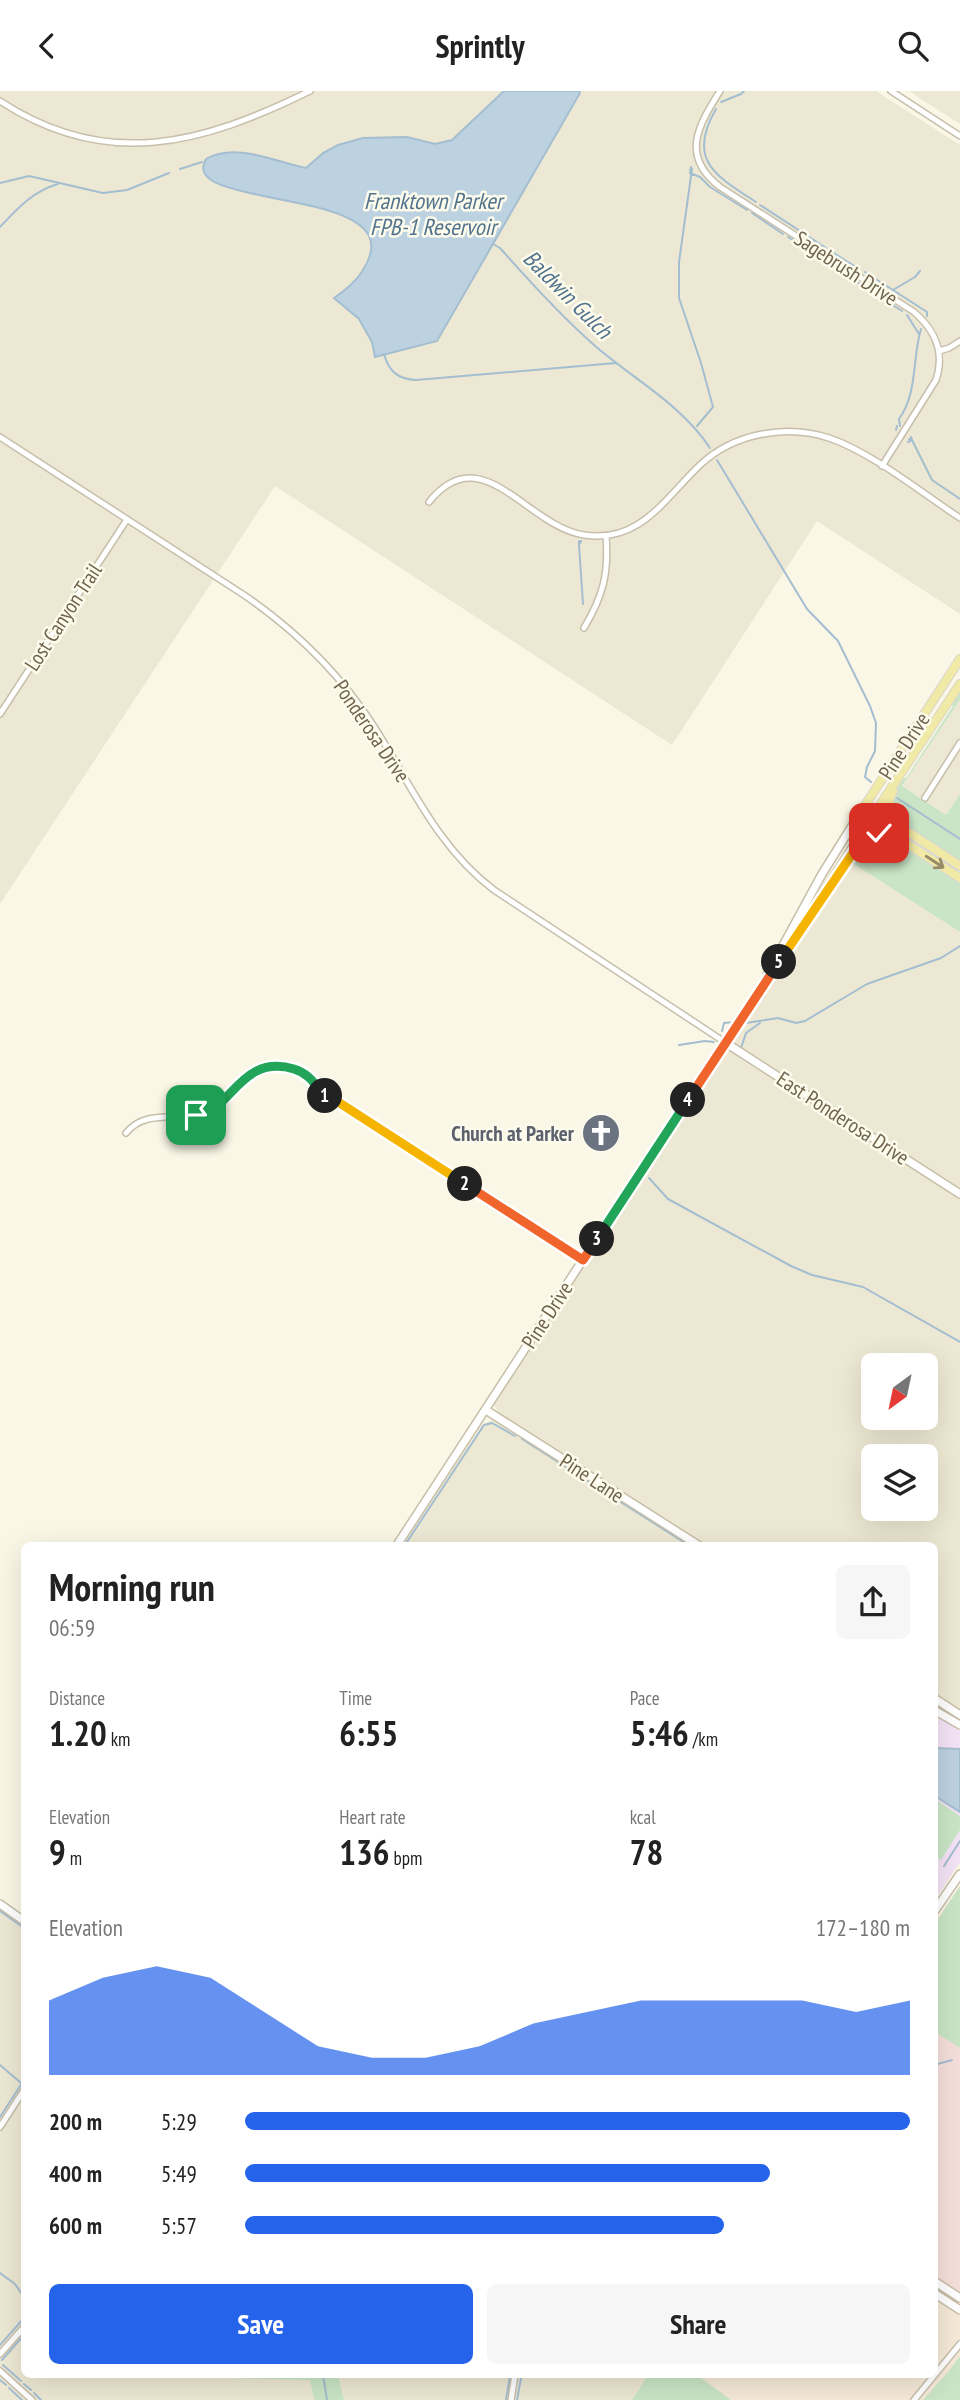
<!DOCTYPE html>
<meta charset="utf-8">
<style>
:root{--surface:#fff;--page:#f6f6f6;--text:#222;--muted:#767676;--accent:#2563eb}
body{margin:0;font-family:"PT Sans Narrow",sans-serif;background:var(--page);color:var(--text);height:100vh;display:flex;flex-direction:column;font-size:26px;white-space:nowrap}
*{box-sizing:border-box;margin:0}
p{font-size:23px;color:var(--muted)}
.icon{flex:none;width:38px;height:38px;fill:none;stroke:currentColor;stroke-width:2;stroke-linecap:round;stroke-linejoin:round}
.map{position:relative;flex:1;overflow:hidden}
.side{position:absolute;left:21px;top:1451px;width:917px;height:836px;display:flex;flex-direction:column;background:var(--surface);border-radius:10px;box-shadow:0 7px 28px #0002}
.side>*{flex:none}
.needle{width:46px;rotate:213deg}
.tools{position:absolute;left:861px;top:1262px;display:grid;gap:14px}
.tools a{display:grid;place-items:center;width:77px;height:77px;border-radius:10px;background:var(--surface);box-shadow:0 7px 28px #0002;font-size:35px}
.pin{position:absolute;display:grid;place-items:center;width:60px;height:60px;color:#fff;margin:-30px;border-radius:14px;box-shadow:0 4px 10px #0006}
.km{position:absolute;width:35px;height:35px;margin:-18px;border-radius:50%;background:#222;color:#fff;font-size:19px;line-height:35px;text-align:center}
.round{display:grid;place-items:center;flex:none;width:74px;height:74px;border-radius:10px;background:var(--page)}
.summary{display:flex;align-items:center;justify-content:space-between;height:119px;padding:0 28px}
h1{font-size:38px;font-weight:600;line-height:52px}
.stats{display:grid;grid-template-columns:repeat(3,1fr);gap:10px;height:119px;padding:7px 28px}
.stats div{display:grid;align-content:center}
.stats b{font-size:35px;font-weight:600}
.stats small{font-size:19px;font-weight:400}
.stats p{font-size:19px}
.chart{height:196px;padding:14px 28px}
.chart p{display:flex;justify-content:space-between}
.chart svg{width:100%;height:126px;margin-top:7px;fill:var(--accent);opacity:.7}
.cta{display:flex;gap:14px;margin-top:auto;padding:14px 28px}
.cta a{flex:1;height:80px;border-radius:10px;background:var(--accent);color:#fff;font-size:28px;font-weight:600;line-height:80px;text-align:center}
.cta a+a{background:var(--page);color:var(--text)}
ul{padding:0 28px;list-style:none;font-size:23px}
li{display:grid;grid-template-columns:112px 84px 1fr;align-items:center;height:52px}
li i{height:18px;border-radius:9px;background:var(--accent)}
header{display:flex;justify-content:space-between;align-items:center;height:91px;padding:0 28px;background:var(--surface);font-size:32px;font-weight:600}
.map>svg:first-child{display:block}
.residential{fill:#ede8d3;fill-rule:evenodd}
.commercial{fill:#f6e9d8}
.education{fill:#f4e3f6}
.medical{fill:#f6dfdb}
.green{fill:#cae5c6}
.water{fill:#bdd2e1;stroke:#a4bed1;stroke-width:2}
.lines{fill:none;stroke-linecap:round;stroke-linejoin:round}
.stream{stroke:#a4bed1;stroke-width:2}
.street-casing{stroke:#c7bfac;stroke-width:8}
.secondary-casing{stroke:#c7bea8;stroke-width:10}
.primary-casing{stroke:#dad6d1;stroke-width:10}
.street{stroke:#fff;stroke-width:5}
.secondary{stroke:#fff;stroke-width:7}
.primary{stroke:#f1e9a6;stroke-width:8}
.oneway{stroke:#978b68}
.split-1-casing{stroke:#fff;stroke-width:14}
.split-2-casing{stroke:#fff;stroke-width:14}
.split-3-casing{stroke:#fff;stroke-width:14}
.split-4-casing{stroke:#fff;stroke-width:14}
.split-5-casing{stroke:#fff;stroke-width:14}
.split-6-casing{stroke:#fff;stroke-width:14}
.split-1{stroke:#22a559;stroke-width:9}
.split-2{stroke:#f5b400;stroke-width:9}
.split-3{stroke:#f0652b;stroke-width:9}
.split-4{stroke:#22a559;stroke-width:9}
.split-5{stroke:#f0652b;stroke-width:9}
.split-6{stroke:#f5b400;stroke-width:9}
.labels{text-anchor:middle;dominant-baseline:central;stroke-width:5;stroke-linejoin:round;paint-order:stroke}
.street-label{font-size:21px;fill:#70634e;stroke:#fdfbec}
.worship-label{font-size:21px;font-weight:bold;fill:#5b616d;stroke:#fdfbec;text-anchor:end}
.water-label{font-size:23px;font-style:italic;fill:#52738d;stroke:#fdfbec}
</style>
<header><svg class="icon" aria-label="back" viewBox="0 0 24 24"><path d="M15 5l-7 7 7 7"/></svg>Sprintly<svg class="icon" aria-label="search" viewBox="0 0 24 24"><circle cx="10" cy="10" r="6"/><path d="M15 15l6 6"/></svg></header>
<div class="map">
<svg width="960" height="2309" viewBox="0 0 960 2309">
<rect width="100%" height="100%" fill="#faf7e6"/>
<path class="residential" d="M0,0H876L960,54V523L817,430L672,654L275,395L0,813Z
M909,0H960V33L927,12Z
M960,609V703L946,724L902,695Z
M849,770L960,841V1622L935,1604L934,1454H704L499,1323L494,1314ZM873,1274H926V1326H873ZM873,1365H926V1418H873Z
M492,1329L525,1347L692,1454H402L482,1334Z
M0,1818L24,1835V2284H167L172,2286L310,2289L314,2309H0Z
M338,2284H648L632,2309H344Z"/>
<path class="commercial" d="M935,2207L960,2224V2309H731L696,2285L934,2284Z"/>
<path class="education" d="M935,1622L960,1640V1771L935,1809Z"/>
<path class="medical" d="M960,1795V2203L935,2186L934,1833Z"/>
<path class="green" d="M960,600V609L902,695L946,724L960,703V770L903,733L893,721V703L904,687H906L953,615L951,613Z
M887,746L960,792V841L849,770L868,747Z
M935,1708L960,1725V1739L941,1769L935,1765Z
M960,1795V1957L935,1941V1833Z
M960,2265V2309H923L948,2281Z
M167,2284H338L344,2309H314L310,2289L172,2286Z
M648,2284H697L731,2309H632Z"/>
<path class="water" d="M504,0H579L580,2L437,250L375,266L372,251L359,228L334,207C350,196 362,185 369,167C397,96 176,118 206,68C236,51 275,71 306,77L323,62L338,54L363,47L407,46L435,53L452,49Z
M935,1657L960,1658V1721L935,1705Z"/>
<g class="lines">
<path class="stream" d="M721,11L741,3L744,0
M716,18C686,69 716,85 756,111
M691,76L690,82L700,86L710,96L747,119
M180,78L202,71
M692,78L679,171V207L701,272L713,316L697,335
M0,92L29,85L103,102L127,99L169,82
M760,114L826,157
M752,122L783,143
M0,136C17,118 33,100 58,93
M788,146L809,159
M493,153L500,157C530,191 560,224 594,254C633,288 681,313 710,357
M832,161L859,178
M813,162L824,169
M828,172L847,184
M865,181L927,221V225
M852,188L882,207
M893,199L915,186L920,180
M886,210L902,220
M907,224L919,243
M384,263C389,281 398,288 416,289L616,272
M900,335L899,328C918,302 912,267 921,238
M896,339L897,335
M909,348L912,349L932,389L960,408
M908,351L912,349L911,346
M717,369L807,518L838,550L870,615L876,632L875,660L867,676L865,686L871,691
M579,450V454L581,450
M579,454L583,513
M897,707L960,748
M746,932L778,927L796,932L805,930L867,893L941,867L960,855
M722,940L724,932L735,931
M679,954L705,950L714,951
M741,957L746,942L760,932
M649,1087L668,1108L791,1175L812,1184L863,1196L960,1251
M522,1348L688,1454
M405,1454L484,1334L492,1332L515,1345
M944,1775L960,1750
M0,1820L24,1837
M0,1974L21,1992
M934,1974L952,1969
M0,2026L24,1989
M0,2182L15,2193L24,2206
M0,2254L24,2227
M2,2269L24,2244
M3,2274L21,2290
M323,2284L327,2309
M0,2289L6,2294
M24,2293L31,2299
M9,2297L22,2309
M34,2302L41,2309
M506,2309L510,2284
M517,2309L521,2287"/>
<defs>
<path id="street" d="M720,0C698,35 680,65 720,96L914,221C935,239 945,262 936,289L882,375
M891,0L960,45
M0,10C107,80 202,53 310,0
M939,260L949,257L960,250
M0,346L244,504C295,539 341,584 375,637C411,694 438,757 494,799L726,952
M429,411C482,345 526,435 584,444C640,453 665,407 700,374C734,342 786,333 829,347C871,361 922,402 960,427
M584,537C603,505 609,483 606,445
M0,623L126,430
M925,707L960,652
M126,1042C145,1018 176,1030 202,1023C235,1014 242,963 294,978C304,981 314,989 318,999L315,1006L326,1005L332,1007L583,1169
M0,2036L24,1999
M0,2263L24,2236
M0,2280L32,2309
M511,2309L515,2284
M914,2309L960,2253"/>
<path id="secondary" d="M767,884L822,783L862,719
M726,952L960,1103
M486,1319L698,1454
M397,1454L766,888L774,879L870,729
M934,1607L960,1624
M934,1619L960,1634
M0,1813L24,1830
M934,1821L960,1783
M934,2190L960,2207
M934,2202L960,2219"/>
<path id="primary" d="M893,700C886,712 888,724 898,733
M862,719L960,568
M870,721L913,744L960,775
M868,727L960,787
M870,729L960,593
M841,776C862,759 855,740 889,743"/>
</defs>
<use href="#street" class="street-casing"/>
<use href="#secondary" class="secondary-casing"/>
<use href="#primary" class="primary-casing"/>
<use href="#street" class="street"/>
<use href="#secondary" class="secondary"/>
<use href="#primary" class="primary"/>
</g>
<defs><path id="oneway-shaft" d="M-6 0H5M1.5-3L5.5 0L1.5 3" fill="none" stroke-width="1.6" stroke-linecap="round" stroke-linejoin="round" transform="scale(1.75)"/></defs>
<use class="oneway" href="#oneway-shaft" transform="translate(935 771) rotate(33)"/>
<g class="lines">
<defs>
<path id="split-1" d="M196,1024C231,1022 240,962 294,978C304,981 314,989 318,999L315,1006L325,1005"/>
<path id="split-2" d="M325,1005L332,1007L465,1093"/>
<path id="split-3" d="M465,1093L583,1169L597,1148"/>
<path id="split-4" d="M597,1148L688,1009"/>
<path id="split-5" d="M688,1009L779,871"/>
<path id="split-6" d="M779,871L861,750L869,744L879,742"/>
</defs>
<use href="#split-1" class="split-1-casing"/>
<use href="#split-2" class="split-2-casing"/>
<use href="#split-3" class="split-3-casing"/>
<use href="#split-4" class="split-4-casing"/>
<use href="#split-5" class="split-5-casing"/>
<use href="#split-6" class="split-6-casing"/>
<use href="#split-1" class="split-1"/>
<use href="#split-2" class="split-2"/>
<use href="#split-3" class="split-3"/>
<use href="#split-4" class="split-4"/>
<use href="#split-5" class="split-5"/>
<use href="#split-6" class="split-6"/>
</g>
<defs>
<symbol id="church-disc" viewBox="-11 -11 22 22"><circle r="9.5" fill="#6b7280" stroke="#fdfbec"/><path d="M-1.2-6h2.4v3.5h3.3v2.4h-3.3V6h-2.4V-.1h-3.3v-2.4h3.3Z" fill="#fff"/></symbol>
</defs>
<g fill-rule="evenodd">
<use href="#church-disc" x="579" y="1020" width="44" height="44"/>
</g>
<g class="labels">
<g class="street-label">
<text transform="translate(846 177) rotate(33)">Sagebrush Drive</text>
<text transform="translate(63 526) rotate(-57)">Lost Canyon Trail</text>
<text transform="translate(372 640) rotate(56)">Ponderosa Drive</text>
<text transform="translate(904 655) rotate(-57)">Pine Drive</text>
<text transform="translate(843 1027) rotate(33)">East Ponderosa Drive</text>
<text transform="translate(547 1224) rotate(-57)">Pine Drive</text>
<text transform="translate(592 1387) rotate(33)">Pine Lane</text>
</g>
<g class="worship-label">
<text x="574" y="1042">Church at Parker</text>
</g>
<g class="water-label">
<text x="433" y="109">Franktown Parker<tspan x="433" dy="26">FPB-1 Reservoir</tspan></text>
<text transform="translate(568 203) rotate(45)">Baldwin Gulch</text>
</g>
</g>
</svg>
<div class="tools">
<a><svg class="needle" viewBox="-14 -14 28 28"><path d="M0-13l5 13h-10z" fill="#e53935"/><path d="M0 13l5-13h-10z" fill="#767676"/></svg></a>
<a><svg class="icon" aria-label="layers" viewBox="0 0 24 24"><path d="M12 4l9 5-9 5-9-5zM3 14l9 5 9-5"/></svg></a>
</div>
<div class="pin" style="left:196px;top:1024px;background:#1e9e55"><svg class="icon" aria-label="arrive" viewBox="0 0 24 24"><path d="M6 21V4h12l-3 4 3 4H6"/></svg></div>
<div class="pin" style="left:879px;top:742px;background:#d93025"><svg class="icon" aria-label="check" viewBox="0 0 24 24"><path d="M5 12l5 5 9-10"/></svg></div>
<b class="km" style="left:325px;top:1005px">1</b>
<b class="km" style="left:465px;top:1093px">2</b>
<b class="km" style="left:597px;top:1148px">3</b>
<b class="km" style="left:688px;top:1009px">4</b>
<b class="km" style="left:779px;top:871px">5</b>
<section class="side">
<div class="summary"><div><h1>Morning run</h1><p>06:59</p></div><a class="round"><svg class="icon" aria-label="share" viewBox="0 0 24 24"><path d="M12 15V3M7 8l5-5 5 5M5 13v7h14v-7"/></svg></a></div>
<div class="stats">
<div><p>Distance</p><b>1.20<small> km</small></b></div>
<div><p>Time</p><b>6:55</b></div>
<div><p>Pace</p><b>5:46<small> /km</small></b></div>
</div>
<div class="stats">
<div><p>Elevation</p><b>9<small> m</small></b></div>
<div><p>Heart rate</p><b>136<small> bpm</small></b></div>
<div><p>kcal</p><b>78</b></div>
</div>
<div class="chart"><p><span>Elevation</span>172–180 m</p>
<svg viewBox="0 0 160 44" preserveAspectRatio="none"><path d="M0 44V18L10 10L20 6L30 10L40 22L50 34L60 38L70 38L80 34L90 26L100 22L110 18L120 18L130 18L140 18L150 22L160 18V44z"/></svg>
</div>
<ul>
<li><b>200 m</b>5:29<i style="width:100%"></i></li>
<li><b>400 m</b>5:49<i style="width:79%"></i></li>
<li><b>600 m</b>5:57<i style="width:72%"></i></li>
</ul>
<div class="cta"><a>Save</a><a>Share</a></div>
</section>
</div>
